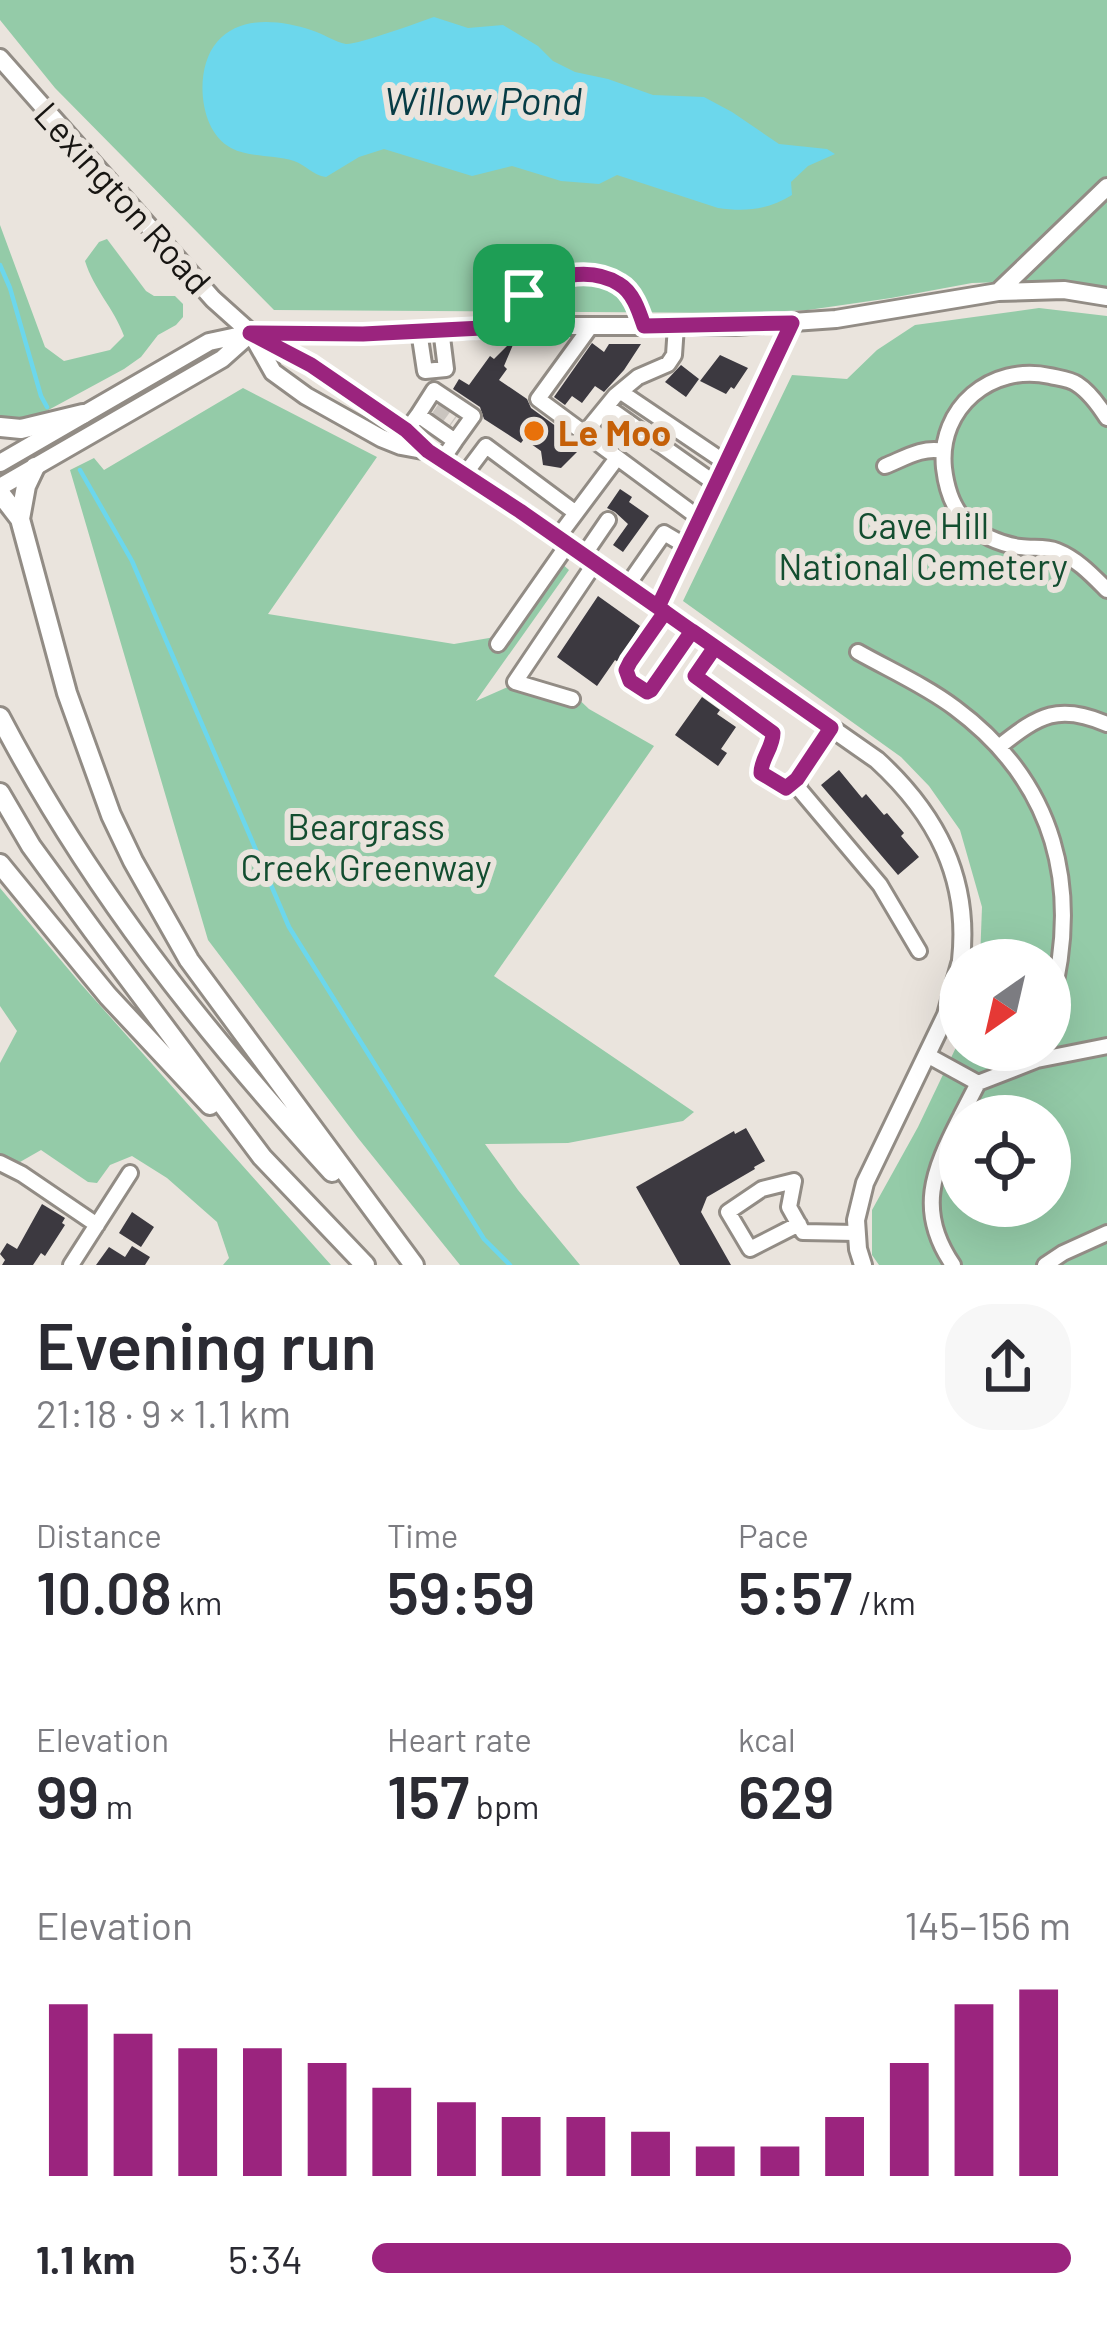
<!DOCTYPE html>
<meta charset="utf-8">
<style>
:root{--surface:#fff;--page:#f7f7f7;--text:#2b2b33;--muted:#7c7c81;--accent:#9b247e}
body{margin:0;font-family:Barlow,sans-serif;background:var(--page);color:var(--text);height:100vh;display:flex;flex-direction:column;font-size:45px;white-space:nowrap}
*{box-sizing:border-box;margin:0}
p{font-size:39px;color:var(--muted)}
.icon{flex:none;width:66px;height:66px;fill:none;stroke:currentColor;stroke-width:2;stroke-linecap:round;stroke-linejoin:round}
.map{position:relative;height:1265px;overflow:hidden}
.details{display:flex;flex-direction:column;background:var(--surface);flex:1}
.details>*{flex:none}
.needle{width:78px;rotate:214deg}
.tools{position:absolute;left:939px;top:939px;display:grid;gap:24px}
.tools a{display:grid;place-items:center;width:132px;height:132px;border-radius:50%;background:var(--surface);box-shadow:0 12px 48px #0002;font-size:60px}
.pin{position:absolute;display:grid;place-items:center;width:102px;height:102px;color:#fff;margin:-51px;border-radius:24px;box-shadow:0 6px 18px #0006}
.round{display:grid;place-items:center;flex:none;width:126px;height:126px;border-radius:48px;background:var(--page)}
.overview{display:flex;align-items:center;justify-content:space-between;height:204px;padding:0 36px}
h1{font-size:66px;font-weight:600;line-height:90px}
.figures{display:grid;grid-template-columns:repeat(3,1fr);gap:18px;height:204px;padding:12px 36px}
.figures div{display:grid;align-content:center}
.figures b{font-size:60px;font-weight:600}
.figures small{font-size:33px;font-weight:400}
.figures p{font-size:33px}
.chart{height:336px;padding:24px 36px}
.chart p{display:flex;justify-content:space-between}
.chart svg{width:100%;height:216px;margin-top:12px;stroke:var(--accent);stroke-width:6}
ul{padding:0 36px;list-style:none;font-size:39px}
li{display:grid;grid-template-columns:192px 144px 1fr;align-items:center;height:90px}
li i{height:30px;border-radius:15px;background:var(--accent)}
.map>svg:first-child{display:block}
.green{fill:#94cba8;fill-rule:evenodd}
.water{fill:#6cd7ec}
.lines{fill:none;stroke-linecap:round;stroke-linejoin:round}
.stream{stroke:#6cd7ec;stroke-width:4.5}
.building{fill:#3c3940}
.minor-tunnel{stroke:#cac5bf;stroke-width:14;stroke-dasharray:14 7;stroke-linecap:butt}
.minor-casing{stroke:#928c85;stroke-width:20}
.major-casing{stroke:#928c85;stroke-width:22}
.highway-casing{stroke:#928c85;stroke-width:24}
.minor{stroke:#fff;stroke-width:14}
.major{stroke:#fff;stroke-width:16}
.highway{stroke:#fff;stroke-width:18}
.route-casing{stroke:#fff;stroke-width:24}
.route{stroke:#9b247e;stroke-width:15}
.food-dot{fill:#e8710a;stroke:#eae4dd;stroke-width:4.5}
.labels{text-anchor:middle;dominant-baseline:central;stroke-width:12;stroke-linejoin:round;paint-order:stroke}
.street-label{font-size:36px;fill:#171512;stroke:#eae4dd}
.food-label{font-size:36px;font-weight:bold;fill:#c56008;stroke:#eae4dd;text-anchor:start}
.park-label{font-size:36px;fill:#134e30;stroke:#eae4dd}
.water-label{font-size:39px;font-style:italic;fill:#073c45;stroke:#eae4dd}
</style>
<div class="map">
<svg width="1107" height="1265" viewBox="0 0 1107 1265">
<rect width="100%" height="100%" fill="#eae4dd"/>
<path class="green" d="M0,0H1107V287L1059,280L972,283L891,298L808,310L741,313L274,310L55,88L0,20Z
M0,225L45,347L64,361L110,350L124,336C114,308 94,290 85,261L99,242L107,239L146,291L154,296H175L183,304V317L176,325L158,335L141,357L124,369L41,414L13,419L0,417Z
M1039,308L1107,316V1265H879L872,1255V1210L918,1127L960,1039V1050H1050V960H980L982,907L960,830L929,786L901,757L683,601L792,375L847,379L877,350L915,325ZM960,1116H1050V1206H960Z
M243,388L377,457L268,614L454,644L495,637L553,556L569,570L476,701L526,679L570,691L589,709L654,746L494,976L694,1112L683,1121L568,1143L485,1144L518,1190L580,1265H460L358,1138L208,940L70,470L94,458L104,470Z
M0,888L80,983L331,1265H223L229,1258L217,1222L167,1178L132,1156L110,1165L97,1183L88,1182L41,1150L20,1162L0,1155V1063L17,1031L0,1006Z"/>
<path class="water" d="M434,17L468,28L503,25L538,46L553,61L575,72L608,79L653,95L704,97L732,112L779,144L827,149L835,154L808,166L791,182L792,195C768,210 745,212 718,208L617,175L599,184L561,181L512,166L472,176L384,149L359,157L326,177C312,175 306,165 294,161C273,154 250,158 231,148C198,131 194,68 217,42C240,15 280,20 311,30C322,33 335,42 346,44C357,45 420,22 434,17Z"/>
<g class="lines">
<path class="stream" d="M0,265L10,288L41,396L47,407
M80,470L132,561L289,927L484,1239L510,1265"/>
</g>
<path class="building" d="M513,340H515L504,366L507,369L499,380L527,399L531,408L575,440L577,452L561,468L543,465L541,451L524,439L521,443L484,419L480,407L453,389L459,379L469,385L490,356L494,359Z
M592,343L604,352L609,344H641L624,370L604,392L595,386L582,403L572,396L565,405L554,397Z
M720,355L748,368L734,389L731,387L726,394L700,381Z
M681,365L699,379L686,397L665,382Z
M620,489L632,497L629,502L649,516L623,552L613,545L628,524L615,512L607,508Z
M598,596L640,626L618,662L615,660L597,686L557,657Z
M702,697L720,710L717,714L736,727L721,749L727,753L718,766L675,735Z
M839,770L862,798L866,794L884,815L887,813L904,833L901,836L919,857L898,875L821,785Z
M746,1128L765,1161L754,1167L755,1169L707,1197L701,1212L731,1265H680L636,1187L734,1131L735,1134Z
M42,1204L65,1218L62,1223L65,1225L45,1256L41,1253L33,1265H2L5,1260L0,1254L7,1243L17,1249Z
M132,1212L154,1227L141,1247L119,1233Z
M132,1246L150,1257L145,1265H96L109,1247L125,1257Z"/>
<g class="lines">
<path class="minor-tunnel" d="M435,409L453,422"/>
<defs>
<path id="minor" d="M591,326L538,399L699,518
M502,327C509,310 521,293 538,284C559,272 601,270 621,285C634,294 639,312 643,326
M419,331L425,371L446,369L441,329
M621,392L726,463
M607,407L716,484
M418,415L434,390L473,416L455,441
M1107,418C1100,407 1088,391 1077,384C1070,379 1058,378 1050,376C991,363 938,408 944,468C946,485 952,506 964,519C978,535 1000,544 1020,547C1033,549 1045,546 1057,551C1077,559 1092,575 1107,590
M407,430L418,415L455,441L442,460
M584,434L615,396L638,377L668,364L674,355L676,326
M885,466C903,459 923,446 943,451
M465,474L486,446L576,513
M558,537L617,458
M584,555L608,520
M627,586L664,533L686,546
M658,607L792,323
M665,612L626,670L630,681L647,692L651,690L692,631
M498,644L568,544
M715,647L696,676L773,732C772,748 761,758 761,773L786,788L797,779
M858,652C890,670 926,686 955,708C1056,783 1082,888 1050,1007
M572,699L515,682L595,563
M831,728L797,779L800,790L880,885L919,951
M1000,746C1039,715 1059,703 1107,724
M927,1055L978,1083
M961,1116L978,1083L1037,1060L1107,1046
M0,1163L22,1174L97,1225
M799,1224L750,1249L728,1212L762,1189L794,1181L789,1207L803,1232L856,1233
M71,1265L130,1173
M953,1265C916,1211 933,1171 960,1118
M1045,1265L1063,1253L1107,1233"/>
<path id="major" d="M0,58L213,299L251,333L273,372L306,396L381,438L401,446L428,451
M998,292L1107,187
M257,336L311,365L407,430L428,451L521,511L877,760C936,814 970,878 961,960
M0,463L209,342L251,333L363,334L547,326H735L836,319L998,292L1064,290L1107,297
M0,487L222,359L250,334
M863,1265L858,1249L856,1220L865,1183L946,1015L960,964"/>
<path id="highway" d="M0,427L21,429L83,414
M0,493L20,519L67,693L111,815L133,861L189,960L414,1265
M20,519L26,486L35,467
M0,717C90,889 202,1029 332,1172
M0,793L31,846L93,931L262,1157L365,1265
M0,864L108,996L210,1105"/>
</defs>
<use href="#minor" class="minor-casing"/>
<use href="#major" class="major-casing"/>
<use href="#highway" class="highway-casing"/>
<use href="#minor" class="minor"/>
<use href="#major" class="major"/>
<use href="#highway" class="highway"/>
</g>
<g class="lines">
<defs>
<path id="route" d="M524,295L509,310L502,327L363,334L250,333L311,365L406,430L428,451L520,511L665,612L630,662L626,670L630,681L647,692L651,690L692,631L831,728L797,779L786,788L761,773C761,758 773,748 773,733L695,676L715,647C696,634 677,621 658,607L792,323L644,326C639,311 633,292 619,284C591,266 548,275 524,295"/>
</defs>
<use href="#route" class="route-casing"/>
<use href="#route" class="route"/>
</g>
<circle class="food-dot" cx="534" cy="431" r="12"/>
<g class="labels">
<g class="street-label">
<text transform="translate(124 197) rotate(48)">Lexington Road</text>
</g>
<g class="food-label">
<text x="558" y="431">Le Moo</text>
</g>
<g class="park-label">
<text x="923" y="524">Cave Hill<tspan x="923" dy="41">National Cemetery</tspan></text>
<text x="366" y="825">Beargrass<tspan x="366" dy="41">Creek Greenway</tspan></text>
</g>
<g class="water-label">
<text x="483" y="99">Willow Pond</text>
</g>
</g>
</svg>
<div class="tools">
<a><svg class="needle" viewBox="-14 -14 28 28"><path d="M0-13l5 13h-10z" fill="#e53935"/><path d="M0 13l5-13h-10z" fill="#7c7c81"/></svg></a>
<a><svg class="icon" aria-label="locate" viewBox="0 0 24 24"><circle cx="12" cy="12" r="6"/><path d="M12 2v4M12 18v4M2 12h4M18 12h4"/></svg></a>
</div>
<div class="pin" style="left:524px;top:295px;background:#1e9e55"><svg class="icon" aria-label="arrive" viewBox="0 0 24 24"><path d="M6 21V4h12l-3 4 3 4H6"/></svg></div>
</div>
<section class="details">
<div class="overview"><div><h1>Evening run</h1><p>21:18 · 9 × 1.1 km</p></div><a class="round"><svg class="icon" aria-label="share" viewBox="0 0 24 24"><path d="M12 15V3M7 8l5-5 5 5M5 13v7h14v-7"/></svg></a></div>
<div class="figures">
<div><p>Distance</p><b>10.08<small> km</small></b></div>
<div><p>Time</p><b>59:59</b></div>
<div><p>Pace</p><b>5:57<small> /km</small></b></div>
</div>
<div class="figures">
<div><p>Elevation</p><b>99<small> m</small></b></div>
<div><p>Heart rate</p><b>157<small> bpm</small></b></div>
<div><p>kcal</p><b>629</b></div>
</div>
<div class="chart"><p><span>Elevation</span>145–156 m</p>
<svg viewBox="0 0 160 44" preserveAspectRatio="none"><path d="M5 44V9M15 44V15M25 44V18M35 44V18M45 44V21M55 44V26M65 44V29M75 44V32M85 44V32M95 44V35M105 44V38M115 44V38M125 44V32M135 44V21M145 44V9M155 44V6"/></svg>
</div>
<ul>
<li><b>1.1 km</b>5:34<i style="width:100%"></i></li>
</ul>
</section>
